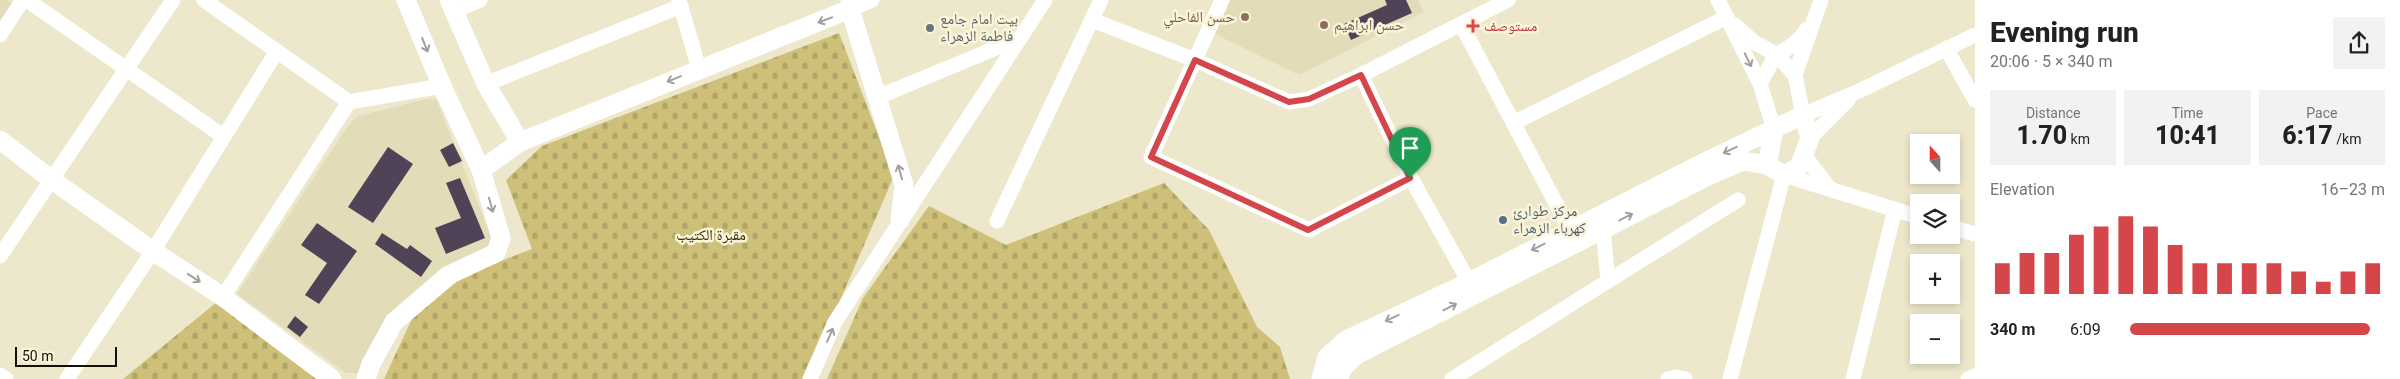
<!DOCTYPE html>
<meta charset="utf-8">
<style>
:root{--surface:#fff;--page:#f2f2f2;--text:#222;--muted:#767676;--accent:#d5464a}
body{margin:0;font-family:Roboto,"Noto Naskh Arabic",sans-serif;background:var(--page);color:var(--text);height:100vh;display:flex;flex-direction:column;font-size:19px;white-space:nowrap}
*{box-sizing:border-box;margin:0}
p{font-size:16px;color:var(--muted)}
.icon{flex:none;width:28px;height:28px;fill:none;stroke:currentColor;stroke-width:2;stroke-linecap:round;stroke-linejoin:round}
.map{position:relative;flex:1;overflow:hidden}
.drawer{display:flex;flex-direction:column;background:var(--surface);width:425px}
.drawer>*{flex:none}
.needle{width:32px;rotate:339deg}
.tools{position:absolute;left:1910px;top:134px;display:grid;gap:10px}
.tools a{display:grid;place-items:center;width:50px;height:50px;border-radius:0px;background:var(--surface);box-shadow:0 2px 8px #0003;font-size:25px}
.scale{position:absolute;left:15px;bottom:12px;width:102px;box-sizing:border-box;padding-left:5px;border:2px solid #131107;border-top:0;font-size:14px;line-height:18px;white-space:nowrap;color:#131107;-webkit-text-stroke:4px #faf5d8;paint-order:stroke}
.pin{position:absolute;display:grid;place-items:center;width:42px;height:42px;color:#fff;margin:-51px -21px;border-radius:50% 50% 50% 0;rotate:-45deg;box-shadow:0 0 5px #0007}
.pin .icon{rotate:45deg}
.round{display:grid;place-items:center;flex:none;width:52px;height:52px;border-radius:0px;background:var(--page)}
.head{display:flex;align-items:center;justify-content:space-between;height:85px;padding:0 15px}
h1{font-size:28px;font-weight:800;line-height:38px}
.figures{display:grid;grid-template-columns:repeat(3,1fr);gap:8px;height:85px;padding:5px 15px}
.figures div{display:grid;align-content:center;border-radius:0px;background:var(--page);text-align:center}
.figures b{font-size:25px;font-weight:800}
.figures small{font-size:14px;font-weight:400}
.figures p{font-size:14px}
.chart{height:140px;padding:10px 15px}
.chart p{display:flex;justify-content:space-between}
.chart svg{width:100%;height:90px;margin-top:5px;stroke:var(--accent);stroke-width:6}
ul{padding:0 15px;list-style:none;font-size:16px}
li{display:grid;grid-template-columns:80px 60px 1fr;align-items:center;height:38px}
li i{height:12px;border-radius:6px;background:var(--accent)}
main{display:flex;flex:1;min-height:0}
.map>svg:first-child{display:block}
.built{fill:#e3dcb8}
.cemetery{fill:url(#cemetery-stones)}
.building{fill:#504257}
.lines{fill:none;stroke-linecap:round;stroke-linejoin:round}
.minor{stroke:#fff;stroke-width:15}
.major{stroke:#fff;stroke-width:19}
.oneway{stroke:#a1a09c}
.route-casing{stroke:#fff;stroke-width:10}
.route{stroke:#d5464a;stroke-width:6}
.education-dot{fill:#8d6e63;stroke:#faf5d8;stroke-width:2}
.health-dot{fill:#e0444e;stroke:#faf5d8;stroke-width:2}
.worship-dot{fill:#6b7280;stroke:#faf5d8;stroke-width:2}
.service-dot{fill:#5c6f8a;stroke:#faf5d8;stroke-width:2}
.labels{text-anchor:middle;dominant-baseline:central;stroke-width:5;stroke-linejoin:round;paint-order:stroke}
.education-label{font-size:15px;fill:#785e54;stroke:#faf5d8;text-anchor:end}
.worship-label{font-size:15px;fill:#5b616d;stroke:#faf5d8;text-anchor:start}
.health-label{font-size:15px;fill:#be3a42;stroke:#faf5d8;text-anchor:start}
.service-label{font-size:15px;fill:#4e5e75;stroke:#faf5d8;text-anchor:start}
.park-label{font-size:15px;fill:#332c04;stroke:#faf5d8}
</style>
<main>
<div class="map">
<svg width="1975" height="379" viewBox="0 0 1975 379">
<defs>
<pattern id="cemetery-stones" width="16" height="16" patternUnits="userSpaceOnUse" patternTransform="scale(1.25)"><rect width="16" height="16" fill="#cec078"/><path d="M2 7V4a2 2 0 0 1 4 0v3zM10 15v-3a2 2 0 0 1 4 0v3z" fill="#b0a466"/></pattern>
</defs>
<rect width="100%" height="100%" fill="#ede8cb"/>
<path class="built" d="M0,0H8L12,3L0,21Z
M1230,0H1418L1424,12L1299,75L1215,34Z
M426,99H436L491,236L488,246L441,268L387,315L366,364L359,373H346L237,294L347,127L358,116Z"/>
<path class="cemetery" d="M839,33L894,176L806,379H384L412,319L465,275L532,249L506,180L542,146Z
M1164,183L1209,230L1257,327L1280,347L1290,379H827L863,298L929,206L1006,245Z
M223,297L332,379H123Z"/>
<path class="building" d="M1385,0H1406L1412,13L1351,40L1344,24L1387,5Z
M453,143L462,161L449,167L440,150Z
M388,147L413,164L373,223L348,207Z
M460,178L485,238L446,254L435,228L461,218L446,183Z
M317,223L357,251L319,304L305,295L327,263L301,245Z
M382,233L407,249L410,245L432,261L421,277L375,244Z
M295,316L308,327L300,337L287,327Z"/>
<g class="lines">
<path class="minor" d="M27,0L223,136
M204,0L349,102
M679,0L699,69
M848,0L850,9L872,0
M1222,0L1151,157L1309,230L1411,178
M1718,0L1760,84L1774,129
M1821,0L1795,75L1803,115L1857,92L1975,35
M454,11L480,0
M1092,20L1195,60L1289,102L1309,99L1361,75L1508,0
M1461,24L1570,230
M1735,25L1755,43L1776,54L1795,75
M0,35L23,0
M1946,48L1975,100
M1361,75L1411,178L1469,282
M486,84L681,6
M1760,84L1776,54C1790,49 1799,41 1807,29
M878,97L1018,39
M1513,123L1727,17
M1810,138L1848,100
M1805,156L1829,188
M997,221L1101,0
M1951,227L1975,234
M0,256L173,0
M1608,281L1738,200
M223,297L349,102L442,86
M0,375L6,379
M67,379L153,251L277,51
M810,379L835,322L1045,0
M1452,379L1608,281L1603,229
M1668,379L1676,377L1685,379
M1730,379L1784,175L1919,217
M1853,379L1895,209
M1968,379L1975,376"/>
<path class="major" d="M406,0L442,86L481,170
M449,0L486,84L520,142
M0,140L52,180L153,251L223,297L332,379
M366,379L371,364L394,322L449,275L496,253L501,238L481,170L520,142L850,9L904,185L900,220
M1321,379L1327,357L1346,340L1469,282L1705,162L1803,115L1810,138L1799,167L1784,175L1767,165L1774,129
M1339,379L1342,369L1356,355L1710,175L1743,161L1767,165"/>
</g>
<defs><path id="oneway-shaft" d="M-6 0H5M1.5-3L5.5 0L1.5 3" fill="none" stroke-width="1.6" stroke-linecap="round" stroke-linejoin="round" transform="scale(1.25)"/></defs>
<g class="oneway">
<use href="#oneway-shaft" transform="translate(825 20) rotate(159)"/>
<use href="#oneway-shaft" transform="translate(425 45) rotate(68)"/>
<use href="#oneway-shaft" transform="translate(1748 60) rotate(64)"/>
<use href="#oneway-shaft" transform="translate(674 79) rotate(158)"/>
<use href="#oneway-shaft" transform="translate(1730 150) rotate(155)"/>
<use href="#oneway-shaft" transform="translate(900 172) rotate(-106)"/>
<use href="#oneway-shaft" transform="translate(491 205) rotate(74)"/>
<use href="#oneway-shaft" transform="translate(1626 217) rotate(-27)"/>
<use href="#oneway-shaft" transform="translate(1538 247) rotate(153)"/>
<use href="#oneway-shaft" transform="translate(194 278) rotate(33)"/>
<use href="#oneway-shaft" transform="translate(1450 307) rotate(-27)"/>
<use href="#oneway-shaft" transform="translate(1392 318) rotate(155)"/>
<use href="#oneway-shaft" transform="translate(830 335) rotate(-66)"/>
</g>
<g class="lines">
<defs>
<path id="route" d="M1195,60L1289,102L1309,99L1361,75L1410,178L1308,230L1151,157Z"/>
</defs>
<use href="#route" class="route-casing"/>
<use href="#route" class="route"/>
</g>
<g class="education-dot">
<circle cx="1245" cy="17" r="5"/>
<circle cx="1324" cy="25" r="5"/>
</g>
<path class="health-dot" d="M1470.5 18.5h5v5h5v5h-5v5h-5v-5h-5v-5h5z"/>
<circle class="worship-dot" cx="930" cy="28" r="5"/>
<circle class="service-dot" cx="1503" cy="220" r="5"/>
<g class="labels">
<g class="education-label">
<text x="1235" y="17">حسن الفاحلي</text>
<text x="1334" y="25" text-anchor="start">حسن ابراهيم</text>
</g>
<g class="worship-label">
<text x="940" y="19">بيت امام جامع<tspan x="940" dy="17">فاطمة الزهراء</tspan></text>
</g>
<g class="health-label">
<text x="1484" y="26">مستوصف</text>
</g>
<g class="service-label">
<text x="1513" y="211">مركز طوارئ<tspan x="1513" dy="17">كهرباء الزهراء</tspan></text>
</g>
<g class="park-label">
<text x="711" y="235">مقبرة الكتيب</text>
</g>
</g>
</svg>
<div class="tools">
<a><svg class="needle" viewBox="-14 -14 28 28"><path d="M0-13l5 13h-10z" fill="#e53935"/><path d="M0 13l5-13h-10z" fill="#767676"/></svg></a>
<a><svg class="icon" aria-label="layers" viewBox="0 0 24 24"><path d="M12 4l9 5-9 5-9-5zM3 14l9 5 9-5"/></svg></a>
<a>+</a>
<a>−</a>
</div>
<div class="scale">50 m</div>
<div class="pin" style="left:1410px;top:178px;background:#1e9e55"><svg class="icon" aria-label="arrive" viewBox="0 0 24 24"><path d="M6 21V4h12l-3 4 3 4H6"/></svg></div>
</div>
<section class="drawer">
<div class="head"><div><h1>Evening run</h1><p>20:06 · 5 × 340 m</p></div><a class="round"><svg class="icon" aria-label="share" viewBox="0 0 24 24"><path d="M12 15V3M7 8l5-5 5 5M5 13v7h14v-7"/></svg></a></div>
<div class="figures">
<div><p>Distance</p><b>1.70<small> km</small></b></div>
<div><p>Time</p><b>10:41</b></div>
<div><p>Pace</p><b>6:17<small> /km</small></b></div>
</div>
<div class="chart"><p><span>Elevation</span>16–23 m</p>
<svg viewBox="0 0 160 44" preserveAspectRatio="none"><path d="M5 44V29M15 44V24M25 44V24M35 44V15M45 44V11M55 44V6M65 44V11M75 44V20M85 44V29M95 44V29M105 44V29M115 44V29M125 44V33M135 44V38M145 44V33M155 44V29"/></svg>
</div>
<ul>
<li><b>340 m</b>6:09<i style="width:94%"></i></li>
</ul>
</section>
</main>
